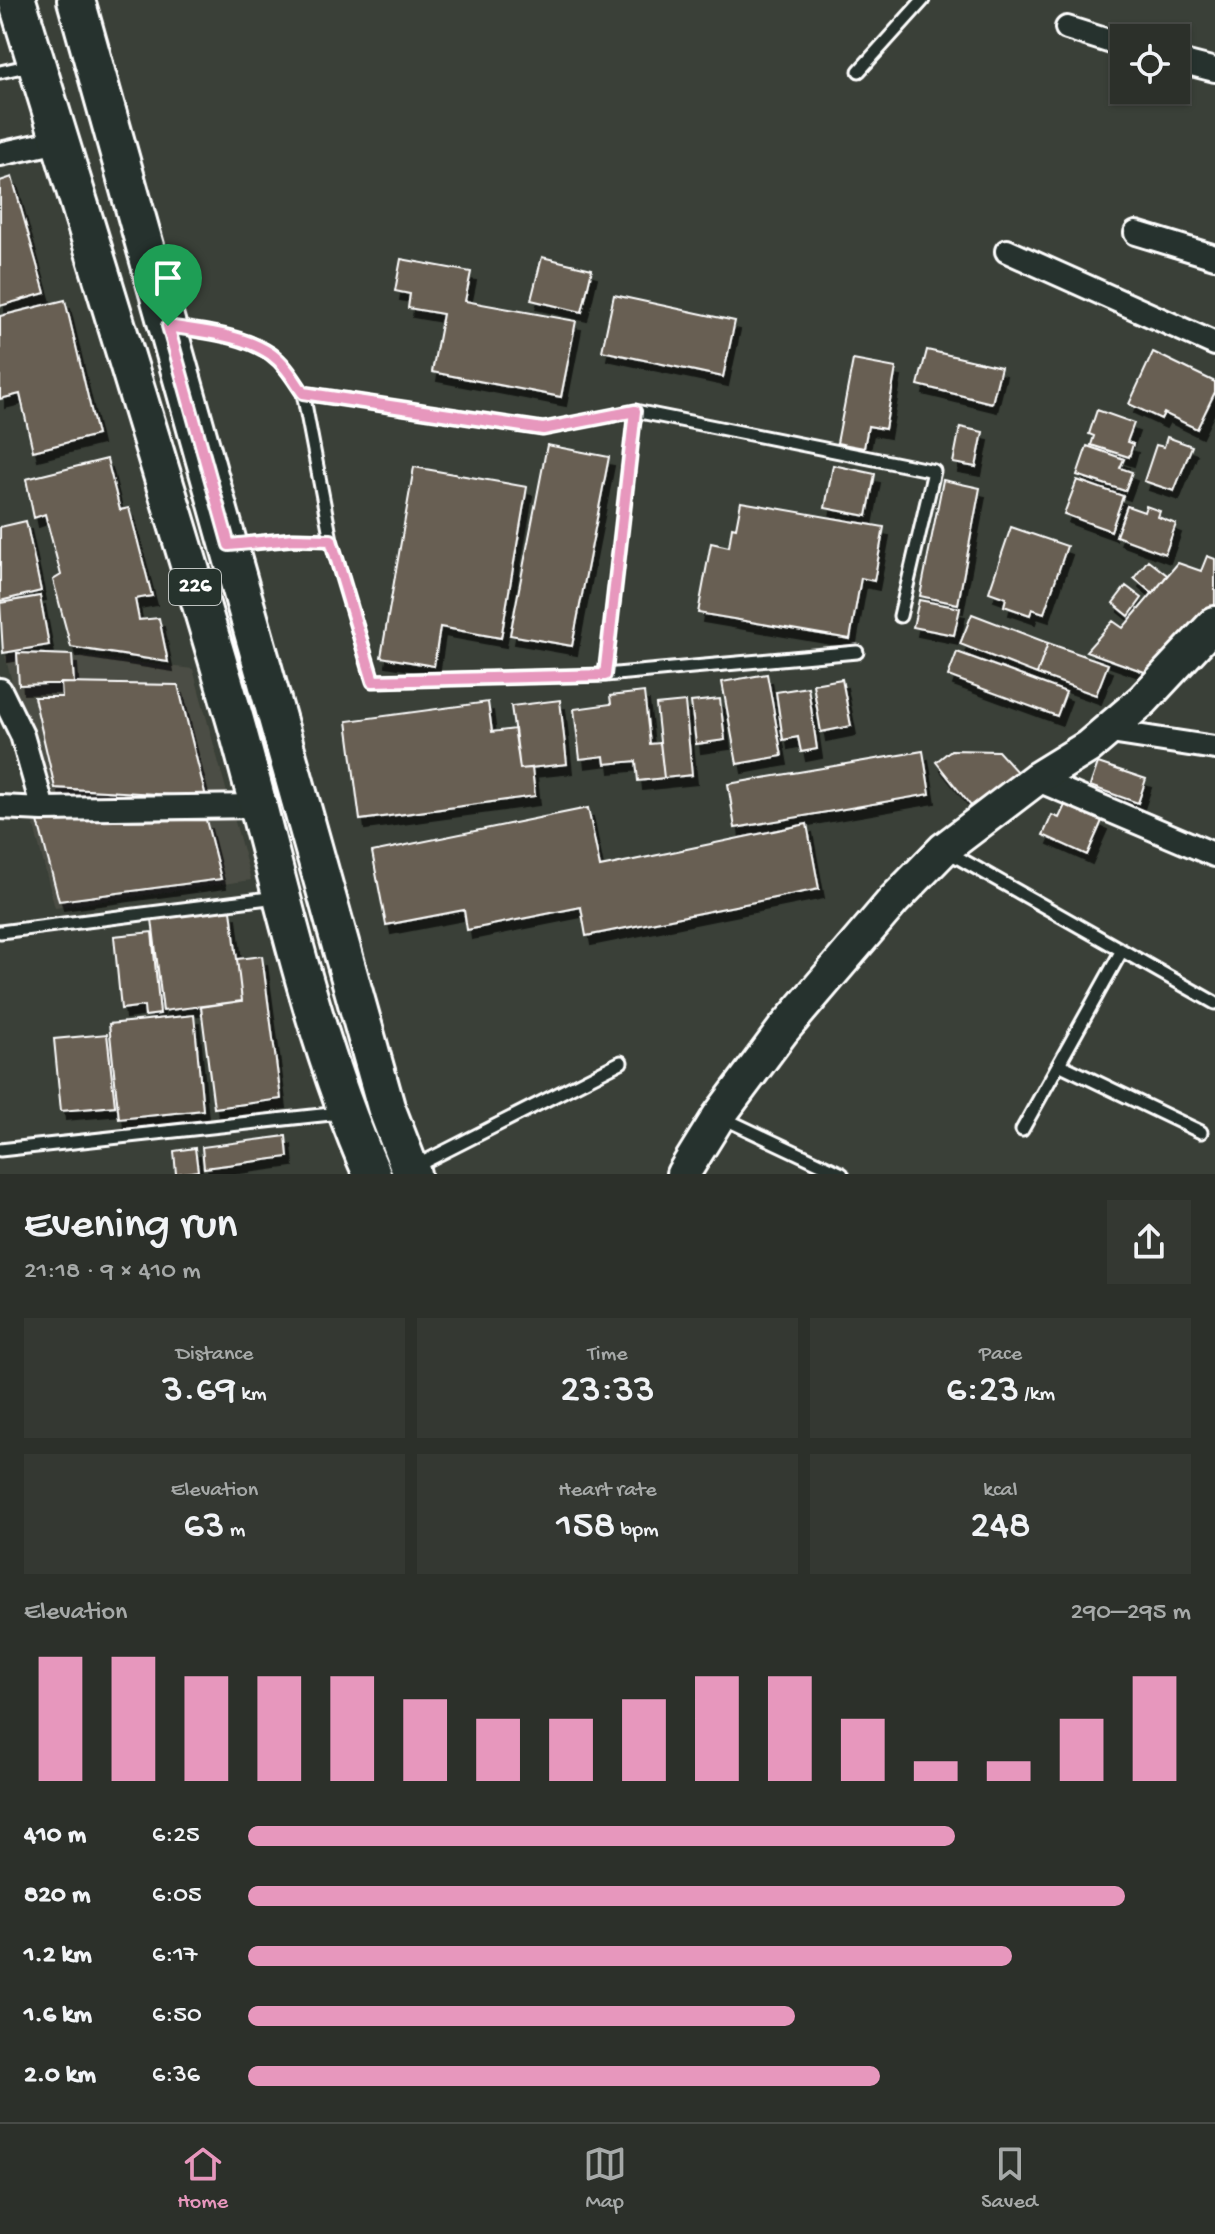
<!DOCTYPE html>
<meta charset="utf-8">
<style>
:root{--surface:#2c302a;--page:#343832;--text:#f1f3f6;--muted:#a6a9a8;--line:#484b47;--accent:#e797bd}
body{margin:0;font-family:"Gochi Hand",sans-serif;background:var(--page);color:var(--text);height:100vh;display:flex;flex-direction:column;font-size:30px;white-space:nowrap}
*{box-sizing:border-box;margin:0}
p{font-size:26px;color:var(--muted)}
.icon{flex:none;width:44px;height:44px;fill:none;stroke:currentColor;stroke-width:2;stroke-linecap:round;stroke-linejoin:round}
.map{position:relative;height:1174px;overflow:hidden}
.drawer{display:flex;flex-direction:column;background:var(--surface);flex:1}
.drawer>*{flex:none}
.fabs{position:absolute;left:1110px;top:24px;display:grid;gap:16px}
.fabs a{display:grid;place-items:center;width:80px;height:80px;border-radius:0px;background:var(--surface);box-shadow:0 2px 6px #0004,0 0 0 2px var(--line);font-size:40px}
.pin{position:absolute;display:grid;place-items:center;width:68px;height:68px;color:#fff;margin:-82px -34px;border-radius:50% 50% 50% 0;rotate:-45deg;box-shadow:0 0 8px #0007}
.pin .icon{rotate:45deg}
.round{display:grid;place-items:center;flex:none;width:84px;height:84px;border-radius:0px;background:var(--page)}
.headline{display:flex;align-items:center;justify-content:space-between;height:136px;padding:0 24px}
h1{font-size:44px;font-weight:600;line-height:60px}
.stats{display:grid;grid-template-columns:repeat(3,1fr);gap:12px;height:136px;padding:8px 24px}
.stats div{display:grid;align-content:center;border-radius:0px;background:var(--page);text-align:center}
.stats b{font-size:40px;font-weight:600}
.stats small{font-size:22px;font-weight:400}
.stats p{font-size:22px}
.chart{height:224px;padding:16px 24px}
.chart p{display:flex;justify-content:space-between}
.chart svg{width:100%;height:144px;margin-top:8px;stroke:var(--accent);stroke-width:6}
ul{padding:0 24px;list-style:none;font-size:26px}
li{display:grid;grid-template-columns:128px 96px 1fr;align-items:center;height:60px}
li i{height:20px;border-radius:10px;background:var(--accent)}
.menu{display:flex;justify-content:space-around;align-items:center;height:112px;border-top:2px solid var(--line);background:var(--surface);font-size:22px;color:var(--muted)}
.menu a{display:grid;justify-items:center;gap:4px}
.menu .current{color:var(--accent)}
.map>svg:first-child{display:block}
.built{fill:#4c4d44}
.building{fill:#685f52;stroke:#fff;stroke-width:2;filter:url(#shadow)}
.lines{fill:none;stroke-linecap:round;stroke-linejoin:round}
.lane-casing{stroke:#fff;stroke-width:17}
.street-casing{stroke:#fff;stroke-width:28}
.secondary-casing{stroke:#fff;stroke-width:38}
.primary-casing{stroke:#fff;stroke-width:42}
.lane{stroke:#26332d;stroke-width:11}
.street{stroke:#26332d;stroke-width:22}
.secondary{stroke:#26332d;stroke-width:32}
.primary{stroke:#26332d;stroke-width:36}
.route-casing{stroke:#fff;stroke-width:16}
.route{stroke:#e797bd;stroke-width:10}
.labels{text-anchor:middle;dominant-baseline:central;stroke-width:7;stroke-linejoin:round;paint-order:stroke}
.shield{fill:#26332d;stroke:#bec2c0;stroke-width:2}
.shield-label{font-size:22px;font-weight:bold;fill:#fff}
</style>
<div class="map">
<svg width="1215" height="1174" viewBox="0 0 1215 1174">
<defs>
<filter id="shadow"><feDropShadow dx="5" dy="9" stdDeviation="0" flood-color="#0009"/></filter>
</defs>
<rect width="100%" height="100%" fill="#3a4038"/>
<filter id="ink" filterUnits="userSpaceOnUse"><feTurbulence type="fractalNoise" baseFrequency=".0125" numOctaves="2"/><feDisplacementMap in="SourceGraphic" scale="16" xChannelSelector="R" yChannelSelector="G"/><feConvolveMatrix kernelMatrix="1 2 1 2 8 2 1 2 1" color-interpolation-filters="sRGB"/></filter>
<g filter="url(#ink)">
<path class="built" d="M17,653L72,655L193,669L251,880L55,908L32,818L49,817L5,656Z"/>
<path class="building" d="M12,177L45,293L0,306V181Z
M542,257L592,269L582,312L531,300Z
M401,259L471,272L465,301L576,321L561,397L432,372L443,314L408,308L410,294L395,291Z
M614,295L735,321L723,377L602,351Z
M65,300L97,435L33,451L20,394L0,399V316Z
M927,350L1001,367L992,403L918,385Z
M1153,352L1215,382V392L1197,429L1164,413L1161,419L1129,404Z
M853,360L896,368L885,429L868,426L864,448L837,443Z
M1097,410L1134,423L1127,442L1133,444L1129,457L1091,445L1094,436L1089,434Z
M960,427L983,432L976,467L953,463Z
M1167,437L1192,446L1174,491L1144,481L1156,445L1164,447Z
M547,445L609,457L572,646L510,635Z
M1087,446L1124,459L1120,468L1132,472L1125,491L1077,475Z
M107,459L120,510L129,508L152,596L135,599L139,620L159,618L168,662L71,647L53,580L61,575L45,514L34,518L26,479Z
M833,465L875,474L867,516L825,508Z
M414,467L527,487L501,638L440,627L434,666L381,657Z
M943,480L980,488L958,604L920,596Z
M1077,480L1123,496L1111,531L1064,514Z
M741,502L884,527L874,581L861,578L850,639L698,613L711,543L729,547L732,527L736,528Z
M1127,506L1144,512L1146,506L1160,511L1158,517L1176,524L1165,554L1116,536Z
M26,521L41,591L0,601V527Z
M1011,527L1067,546L1044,613L1032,609L1030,615L1004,606L1006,598L989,592Z
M1207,556L1215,559V604L1153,675L1086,651L1113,621L1123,628L1178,563L1201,571Z
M1148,560L1167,575L1153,594L1134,578Z
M1126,586L1142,598L1129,616L1113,603Z
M40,596L49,645L3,653L0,603Z
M919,600L960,608L954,635L913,627Z
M972,614L1048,643L1037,674L960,644Z
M1048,643L1108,664L1096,695L1037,674Z
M957,652L1066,692L1057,716L948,676Z
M17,653L72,655L74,683L19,685Z
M767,674L782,756L737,764L722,682Z
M842,679L851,726L821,732L813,684Z
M61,683L178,685L206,797L55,788L34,697H62Z
M808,687L817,749L801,752L798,737L783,740L776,692Z
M644,692L650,744L660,743L664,778L638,781L636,761L605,764L604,756L580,759L574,709L611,704L610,696Z
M720,699L725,740L696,744L691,702Z
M560,700L567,764L520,769L511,706Z
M488,702L492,732L515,729L520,769L532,768L535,796L360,820L347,721Z
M685,702L692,775L664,778L656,705Z
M951,750L998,751L1018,773L971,806L936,762Z
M923,751L930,794L735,828L728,784Z
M1098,763L1146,779L1138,803L1090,786Z
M1065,805L1102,821L1087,855L1043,835L1052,815L1059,818Z
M588,808L600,867L807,824L819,889L586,936L581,907L467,930L464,910L386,925L372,852Z
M206,820L221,879L59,901L38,821Z
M231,910L242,1001L163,1011L152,919Z
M152,932L160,1014L145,1016L144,1006L121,1009L114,936Z
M262,956L281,1099L214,1108L201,1007L242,1001L237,959Z
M194,1015L203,1110L119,1119L109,1024Z
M107,1034L115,1106L61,1111L54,1039Z
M286,1136L288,1157L204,1168L202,1147Z
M195,1148L198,1171L176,1174L174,1151Z"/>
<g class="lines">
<defs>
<path id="lane" d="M859,71L923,0
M0,72L31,65
M175,327C207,332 244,336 271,354C285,364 294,380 303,393
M234,545L293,539L331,540
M857,652L605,675L373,681L331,540L303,393L543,429L635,411L934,471L900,616
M605,675L635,411
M948,852L1215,1003
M0,932L277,897
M1059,1064L1201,1132
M723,1118L842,1174
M1022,1130L1121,952
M0,1150L340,1113
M414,1167L621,1062"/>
<path id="street" d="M1067,28L1124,46
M1176,60L1215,70
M0,154L59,141
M1136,233L1215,257
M1007,251L1215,344
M0,690L22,735L43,809
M1104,731L1215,748
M1036,779L1215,855
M0,807L43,809L258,806"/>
<path id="secondary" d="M683,1174L719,1116L783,1030L894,900L944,849L1036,779L1088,747L1143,700L1215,623"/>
<path id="primary" d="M17,0C90,240 165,479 235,720C278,872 308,1029 372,1174
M76,0L386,1107L412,1174"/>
</defs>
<use href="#lane" class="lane-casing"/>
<use href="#street" class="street-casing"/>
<use href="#secondary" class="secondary-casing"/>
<use href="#primary" class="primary-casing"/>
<use href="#lane" class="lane"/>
<use href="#street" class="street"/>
<use href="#secondary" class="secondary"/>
<use href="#primary" class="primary"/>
</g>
</g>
<g class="lines" filter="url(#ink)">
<defs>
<path id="route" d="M168,326C202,332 242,334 271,354C285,364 294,380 303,393L543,429L635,411L605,675L373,681L331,540L293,539L229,545Z"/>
</defs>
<use href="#route" class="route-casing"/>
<use href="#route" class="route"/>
</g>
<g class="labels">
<rect class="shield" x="169" y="569" width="52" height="36" rx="6"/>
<g class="shield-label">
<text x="195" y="587">226</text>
</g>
</g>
</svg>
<div class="fabs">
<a><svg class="icon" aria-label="locate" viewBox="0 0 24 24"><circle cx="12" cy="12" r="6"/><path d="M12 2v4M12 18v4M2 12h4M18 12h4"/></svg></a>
</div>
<div class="pin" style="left:168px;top:326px;background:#1e9e55"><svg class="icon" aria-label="arrive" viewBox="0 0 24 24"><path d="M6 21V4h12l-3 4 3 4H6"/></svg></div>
</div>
<section class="drawer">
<div class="headline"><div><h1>Evening run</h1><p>21:18 · 9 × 410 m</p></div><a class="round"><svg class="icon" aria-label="share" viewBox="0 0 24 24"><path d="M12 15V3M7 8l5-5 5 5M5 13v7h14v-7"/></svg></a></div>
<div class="stats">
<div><p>Distance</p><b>3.69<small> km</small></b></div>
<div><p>Time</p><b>23:33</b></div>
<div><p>Pace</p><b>6:23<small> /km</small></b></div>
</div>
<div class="stats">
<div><p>Elevation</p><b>63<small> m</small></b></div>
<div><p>Heart rate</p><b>158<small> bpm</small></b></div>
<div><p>kcal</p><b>248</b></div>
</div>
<div class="chart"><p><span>Elevation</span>290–295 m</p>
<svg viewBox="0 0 160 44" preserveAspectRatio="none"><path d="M5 44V6M15 44V6M25 44V12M35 44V12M45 44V12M55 44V19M65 44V25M75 44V25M85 44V19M95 44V12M105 44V12M115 44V25M125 44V38M135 44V38M145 44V25M155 44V12"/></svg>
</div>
<ul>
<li><b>410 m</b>6:25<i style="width:75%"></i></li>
<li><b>820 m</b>6:05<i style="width:93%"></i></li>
<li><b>1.2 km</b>6:17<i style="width:81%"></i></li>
<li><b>1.6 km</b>6:50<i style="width:58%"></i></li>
<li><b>2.0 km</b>6:36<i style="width:67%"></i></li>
</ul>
</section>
<nav class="menu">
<a class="current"><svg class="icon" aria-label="home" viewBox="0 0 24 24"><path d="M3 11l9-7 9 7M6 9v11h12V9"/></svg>Home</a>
<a><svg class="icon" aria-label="map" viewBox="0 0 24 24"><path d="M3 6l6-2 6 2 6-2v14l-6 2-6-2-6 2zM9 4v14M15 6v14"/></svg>Map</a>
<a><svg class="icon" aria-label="saved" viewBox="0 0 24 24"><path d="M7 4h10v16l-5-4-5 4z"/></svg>Saved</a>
</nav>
